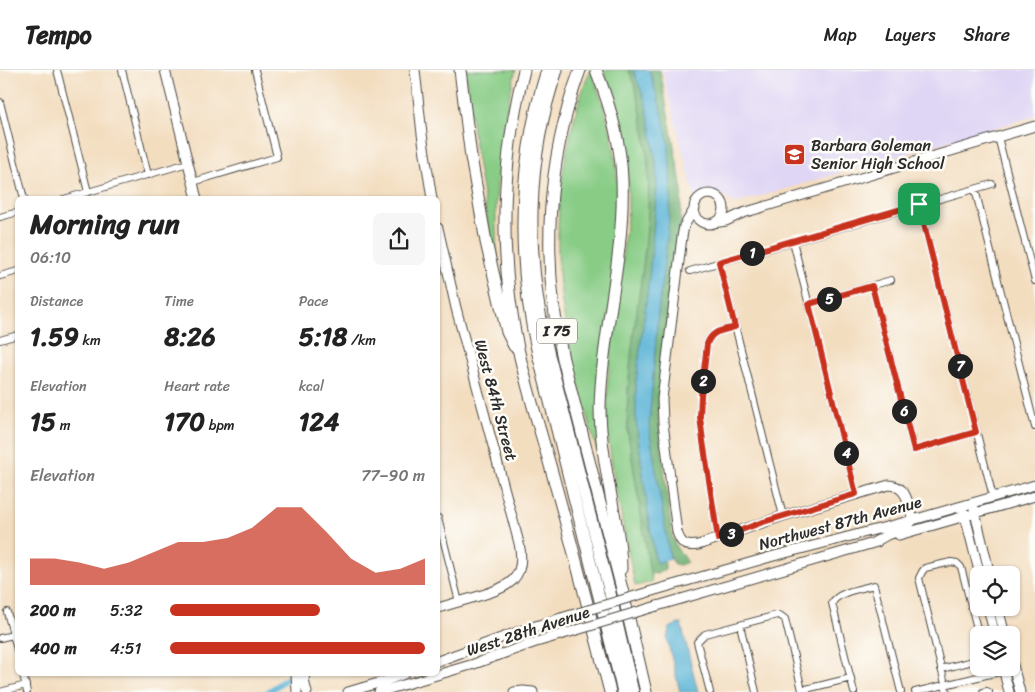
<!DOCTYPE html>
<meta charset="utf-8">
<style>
:root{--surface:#fff;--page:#f6f6f6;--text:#222;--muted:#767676;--line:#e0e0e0;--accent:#c8321e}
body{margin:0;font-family:Sriracha,sans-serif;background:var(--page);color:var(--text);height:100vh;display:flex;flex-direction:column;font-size:19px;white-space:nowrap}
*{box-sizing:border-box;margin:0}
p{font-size:16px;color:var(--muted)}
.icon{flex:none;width:28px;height:28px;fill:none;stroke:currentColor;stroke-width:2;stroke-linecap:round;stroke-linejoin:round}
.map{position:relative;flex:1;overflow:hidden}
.side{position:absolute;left:15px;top:126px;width:425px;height:480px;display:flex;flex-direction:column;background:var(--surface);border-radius:8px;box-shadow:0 1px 4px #0004}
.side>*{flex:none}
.controls{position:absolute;left:970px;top:496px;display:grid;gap:10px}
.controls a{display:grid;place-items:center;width:50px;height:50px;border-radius:8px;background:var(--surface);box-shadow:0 1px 4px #0004;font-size:25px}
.pin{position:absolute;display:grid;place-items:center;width:42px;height:42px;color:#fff;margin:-21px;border-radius:10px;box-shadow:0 2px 8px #0006}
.km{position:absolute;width:25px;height:25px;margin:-12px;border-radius:50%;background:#222;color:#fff;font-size:14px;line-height:25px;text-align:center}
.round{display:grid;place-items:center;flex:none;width:52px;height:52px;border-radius:8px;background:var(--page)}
.headline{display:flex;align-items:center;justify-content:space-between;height:85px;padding:0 15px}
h1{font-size:28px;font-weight:700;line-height:38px}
.stats{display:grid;grid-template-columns:repeat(3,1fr);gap:8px;height:85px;padding:5px 15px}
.stats div{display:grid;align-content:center}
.stats b{font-size:25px;font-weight:700}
.stats small{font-size:14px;font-weight:400}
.stats p{font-size:14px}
.chart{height:140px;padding:10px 15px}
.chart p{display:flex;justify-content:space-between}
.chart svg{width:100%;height:90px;margin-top:5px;fill:var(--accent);opacity:.7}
ul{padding:0 15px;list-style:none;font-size:16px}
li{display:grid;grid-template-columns:80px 60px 1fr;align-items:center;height:38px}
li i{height:12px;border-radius:6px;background:var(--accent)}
header{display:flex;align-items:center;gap:30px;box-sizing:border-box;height:70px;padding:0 25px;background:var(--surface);border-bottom:1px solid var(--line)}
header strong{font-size:24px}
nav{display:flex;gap:28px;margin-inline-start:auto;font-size:18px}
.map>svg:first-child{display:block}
.built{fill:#dfd5f5}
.green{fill:#88cc86;stroke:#5a7c58}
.forest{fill:#6eb073;stroke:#4c6e4f}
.water{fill:#58b3d6;stroke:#426f80}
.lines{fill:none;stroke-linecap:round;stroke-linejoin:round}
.canal{stroke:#58b3d6;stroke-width:6}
.street-casing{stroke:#494641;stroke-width:8}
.secondary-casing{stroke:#494641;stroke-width:11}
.highway-casing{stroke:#494641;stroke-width:13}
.street{stroke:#fff;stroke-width:6}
.secondary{stroke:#fff;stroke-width:9}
.highway{stroke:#fff;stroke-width:11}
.secondary-bridge-casing{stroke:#494641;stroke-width:11;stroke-linecap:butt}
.secondary-bridge{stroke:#fff;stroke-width:9}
.route-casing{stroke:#fff;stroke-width:10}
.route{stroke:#c8321e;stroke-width:6}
.labels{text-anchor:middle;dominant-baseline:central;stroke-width:5;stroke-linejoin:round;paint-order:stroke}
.shield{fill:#fdfcf7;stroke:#6a6a68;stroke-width:1}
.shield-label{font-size:15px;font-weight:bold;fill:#2b2b2b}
.poi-label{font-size:16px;fill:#2b2b2b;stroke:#fdfcf7;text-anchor:start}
.street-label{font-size:16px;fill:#2b2b2b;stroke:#fdfcf7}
</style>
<header>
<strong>Tempo</strong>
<nav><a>Map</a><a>Layers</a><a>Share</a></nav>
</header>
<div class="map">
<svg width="1035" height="622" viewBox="0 0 1035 622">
<rect width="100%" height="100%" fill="#fdfcf7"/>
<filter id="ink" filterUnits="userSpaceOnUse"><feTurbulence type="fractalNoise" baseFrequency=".02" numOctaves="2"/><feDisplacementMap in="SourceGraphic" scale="10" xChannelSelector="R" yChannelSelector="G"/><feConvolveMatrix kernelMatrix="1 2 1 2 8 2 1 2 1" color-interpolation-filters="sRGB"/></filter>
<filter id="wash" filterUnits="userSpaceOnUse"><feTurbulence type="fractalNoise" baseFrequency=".0096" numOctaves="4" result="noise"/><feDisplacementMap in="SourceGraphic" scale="20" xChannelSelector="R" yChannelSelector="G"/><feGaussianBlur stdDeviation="1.12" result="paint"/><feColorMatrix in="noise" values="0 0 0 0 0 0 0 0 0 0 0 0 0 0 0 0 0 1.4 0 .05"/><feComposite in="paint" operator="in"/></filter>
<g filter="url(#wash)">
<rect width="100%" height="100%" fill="#f3ddbf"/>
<path class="built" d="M662,0H1035V46L737,133L730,131L726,127L714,122H704L695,128Z"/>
<path class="green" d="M465,0H516C499,63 492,129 498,195H495L476,84Z
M590,0C602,28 612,58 615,87C617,100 617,114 618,127L600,383L598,384C581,326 564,266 559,205C554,136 565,65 590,0Z
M603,0H629L637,24L643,50L647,74L649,95L648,157L628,317L627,342L628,363L652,512L635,516L615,414L608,367L607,345L608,309L628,139C629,87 622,48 603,0Z"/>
<path class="forest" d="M629,0H633L645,30L651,58L656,91L657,116L649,210L636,311V350L650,457L656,493L664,491L665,494V499L657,504L650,503L628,363C626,328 630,295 634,260C644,189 657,116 641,44C638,29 635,14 629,0Z
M649,0H660L682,119L680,162L665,272L659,326L658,345L672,465C674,470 675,477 679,481C683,485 685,487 687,492L680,495L674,494L669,483L649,356L658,243L667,169L671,126L669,75L653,11Z"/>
<path class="water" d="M633,0H649L662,42L669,75L671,126L667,169L658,243L649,356L669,483L671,489L656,493L650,457L636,350V311L649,210L657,116L656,91L651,58L645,30Z
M681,553L698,622H680L667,569L669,558Z"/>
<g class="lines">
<path class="canal" d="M268,622L286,609"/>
</g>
</g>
<g filter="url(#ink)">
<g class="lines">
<defs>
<path id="street" d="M57,0L88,122
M122,0L148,105
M0,32L24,129
M998,67L1035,211
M193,112L277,87L255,0
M975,119L1035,357
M64,129L188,93
M919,134L993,427
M0,147L18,142
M793,171L856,424
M719,192L783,446
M690,201L992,114
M0,206L18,201
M872,216L914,380L976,362
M809,234L891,210
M0,270L18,265
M438,448L459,532
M718,469L703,371L700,347L701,326L707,274C711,261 722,261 735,257
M7,542L18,583
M740,555L756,622
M0,568L13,565
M941,599L977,590L979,588
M23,604L27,622
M0,622L26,615
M710,622L697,572L705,564L777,545L781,546L785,549L802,620
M801,622L802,620L851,608
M854,622L832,533C839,521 861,519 874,515L901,622
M915,622L1007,600
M947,622L919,508L922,502L925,498L951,492L957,493L961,497L979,566
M983,622L987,621L989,622"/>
<path id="secondary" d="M165,0L197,129
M415,0L422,64L432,129
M694 139a15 15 0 1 1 30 0a15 15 0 1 1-30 0Z
M695,138L684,156L682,167L662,329L663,353L677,462C681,474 685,477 698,475L783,446L889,415C908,416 908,435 913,450L905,458L898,462L887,465L873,473
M713,153L726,151L743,143L1035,56
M438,158L456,238L519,473C527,509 509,517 479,526C465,530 451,534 438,538
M974,438L990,505
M964,442L980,505
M899,465L1035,426
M652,521L770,487L913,450L1035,415
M657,536L877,472
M988,538L995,565
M998,538L1005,565
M1011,588L1020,622
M438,591L523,560L561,548
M1003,598L1009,622
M296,604L297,622
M305,604L304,611L307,622
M348,622L385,611L404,604
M379,622L474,594L533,573L570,562
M514,622L523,621L533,622"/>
<path id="highway" d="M460,0L471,87L486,172L507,262L514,276
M524,0C501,91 499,186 518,278C528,325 544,371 556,417C575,485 592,553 610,622
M547,0C518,92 516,189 538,284L623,622
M557,0C526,89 525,187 547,277L610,523L633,622
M580,0C546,93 541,192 563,289L622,519L646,622
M596,0C610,35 621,73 622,110C625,187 602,261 600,337C600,373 608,408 614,443C618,462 621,480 621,499"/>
</defs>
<use href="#street" class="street-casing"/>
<use href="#secondary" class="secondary-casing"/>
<use href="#highway" class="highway-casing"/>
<use href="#street" class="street"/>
<use href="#secondary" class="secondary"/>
<use href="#highway" class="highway"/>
<defs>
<path id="secondary-bridge" d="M561,548L652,521
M570,562L657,536"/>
</defs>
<use href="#secondary-bridge" class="secondary-bridge-casing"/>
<use href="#secondary-bridge" class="secondary-bridge"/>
</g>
</g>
<g class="lines" filter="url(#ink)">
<defs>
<path id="route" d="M919,134L976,362L914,380L872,216L809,234L856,424L760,453L718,469L703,371L700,347L701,326L707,274C712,260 722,261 735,257L719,192Z"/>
</defs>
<use href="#route" class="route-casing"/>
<use href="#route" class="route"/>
</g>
<defs>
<symbol id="school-square" viewBox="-11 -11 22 22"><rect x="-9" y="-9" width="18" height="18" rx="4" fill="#c8321e" stroke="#fdfcf7"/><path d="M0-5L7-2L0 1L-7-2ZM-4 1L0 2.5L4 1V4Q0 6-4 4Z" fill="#fff"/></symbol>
</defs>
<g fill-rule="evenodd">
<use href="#school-square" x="782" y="72" width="25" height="25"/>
</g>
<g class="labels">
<rect class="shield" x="537" y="248.5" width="40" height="25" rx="4"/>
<g class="shield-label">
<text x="557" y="261">I 75</text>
</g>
<g class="poi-label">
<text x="811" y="75">Barbara Goleman<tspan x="811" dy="18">Senior High School</tspan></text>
</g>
<g class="street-label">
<text transform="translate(496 330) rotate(75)">West 84th Street</text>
<text transform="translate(840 453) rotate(-15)">Northwest 87th Avenue</text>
<text transform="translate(528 561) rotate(-18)">West 28th Avenue</text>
</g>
</g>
</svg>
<div class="controls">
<a><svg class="icon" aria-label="locate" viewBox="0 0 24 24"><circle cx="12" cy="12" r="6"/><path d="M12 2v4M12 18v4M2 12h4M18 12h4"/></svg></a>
<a><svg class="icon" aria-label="layers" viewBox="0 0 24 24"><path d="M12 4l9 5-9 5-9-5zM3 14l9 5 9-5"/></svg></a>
</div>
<div class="pin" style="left:919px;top:134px;background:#1e9e55"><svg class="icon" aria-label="arrive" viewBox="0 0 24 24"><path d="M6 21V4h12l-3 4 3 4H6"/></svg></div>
<b class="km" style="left:752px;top:183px">1</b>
<b class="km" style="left:703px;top:311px">2</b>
<b class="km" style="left:731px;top:464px">3</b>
<b class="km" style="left:846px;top:383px">4</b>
<b class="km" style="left:829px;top:229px">5</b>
<b class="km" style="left:904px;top:341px">6</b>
<b class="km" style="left:960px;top:296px">7</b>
<section class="side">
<div class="headline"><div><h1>Morning run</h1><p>06:10</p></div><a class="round"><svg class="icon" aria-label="share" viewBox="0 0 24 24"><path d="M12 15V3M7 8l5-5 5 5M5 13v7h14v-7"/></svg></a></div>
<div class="stats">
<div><p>Distance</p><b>1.59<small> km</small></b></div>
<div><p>Time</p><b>8:26</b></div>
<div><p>Pace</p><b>5:18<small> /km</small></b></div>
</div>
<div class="stats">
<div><p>Elevation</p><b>15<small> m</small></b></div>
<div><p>Heart rate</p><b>170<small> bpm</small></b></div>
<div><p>kcal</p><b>124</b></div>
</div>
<div class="chart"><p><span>Elevation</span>77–90 m</p>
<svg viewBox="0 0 160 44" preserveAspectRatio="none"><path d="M0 44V31L10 31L20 33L30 36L40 33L50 28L60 23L70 23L80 21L90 16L100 6L110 6L120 18L130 31L140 38L150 36L160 31V44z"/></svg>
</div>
<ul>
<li><b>200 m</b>5:32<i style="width:59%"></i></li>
<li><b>400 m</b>4:51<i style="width:100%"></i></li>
</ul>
</section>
</div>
